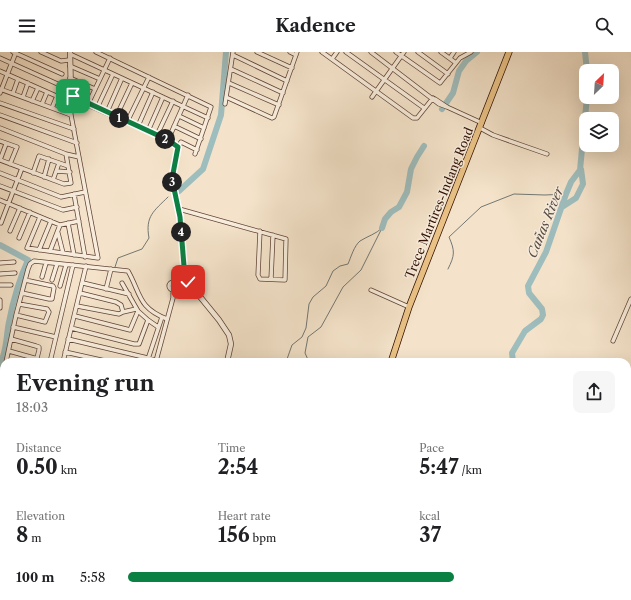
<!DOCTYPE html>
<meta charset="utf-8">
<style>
:root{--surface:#fff;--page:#f6f6f6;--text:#202124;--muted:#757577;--accent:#0b8043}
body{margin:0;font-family:"Libre Caslon Text",serif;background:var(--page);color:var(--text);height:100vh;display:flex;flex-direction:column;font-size:15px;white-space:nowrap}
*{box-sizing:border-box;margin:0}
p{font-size:13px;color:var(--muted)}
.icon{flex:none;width:22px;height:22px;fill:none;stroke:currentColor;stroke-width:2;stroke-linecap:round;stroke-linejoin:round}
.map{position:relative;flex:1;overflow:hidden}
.panel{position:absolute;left:0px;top:306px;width:631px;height:242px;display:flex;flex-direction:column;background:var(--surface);border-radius:12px 12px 0 0;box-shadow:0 4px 16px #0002}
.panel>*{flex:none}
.needle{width:26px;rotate:25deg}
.buttons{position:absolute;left:579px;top:12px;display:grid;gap:8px}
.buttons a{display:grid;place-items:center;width:40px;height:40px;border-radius:8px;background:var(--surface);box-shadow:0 4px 16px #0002;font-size:20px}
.pin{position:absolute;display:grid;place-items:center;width:34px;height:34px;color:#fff;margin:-17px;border-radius:8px;box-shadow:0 2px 6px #0006}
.km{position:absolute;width:20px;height:20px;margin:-10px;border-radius:50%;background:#222;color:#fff;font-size:11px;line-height:20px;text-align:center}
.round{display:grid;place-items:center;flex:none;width:42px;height:42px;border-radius:8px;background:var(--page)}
.head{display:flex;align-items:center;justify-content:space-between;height:68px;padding:0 16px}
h1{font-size:22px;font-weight:800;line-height:30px}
.figures{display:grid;grid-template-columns:repeat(3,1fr);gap:6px;height:68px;padding:4px 16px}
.figures div{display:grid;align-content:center}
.figures b{font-size:20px;font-weight:800}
.figures small{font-size:11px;font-weight:400}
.figures p{font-size:11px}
ul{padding:0 16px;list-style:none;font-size:13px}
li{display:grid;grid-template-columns:64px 48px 1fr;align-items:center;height:30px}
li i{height:10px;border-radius:5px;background:var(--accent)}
header{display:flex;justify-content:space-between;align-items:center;height:52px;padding:0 16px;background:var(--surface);font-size:18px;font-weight:800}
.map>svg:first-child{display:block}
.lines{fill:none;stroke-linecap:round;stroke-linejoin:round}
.stream{stroke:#727773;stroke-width:1}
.river{stroke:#9ebdbd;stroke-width:6}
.minor-casing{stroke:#604436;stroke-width:5}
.tertiary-casing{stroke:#604436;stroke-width:6}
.primary-casing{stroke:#2f0f04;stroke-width:7}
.minor{stroke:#f8eddd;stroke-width:3.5}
.tertiary{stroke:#f8eddd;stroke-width:4.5}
.primary{stroke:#eac285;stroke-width:5.5}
.route-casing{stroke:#fff;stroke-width:8}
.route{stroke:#0b8043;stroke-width:5}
.labels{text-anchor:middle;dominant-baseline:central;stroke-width:3;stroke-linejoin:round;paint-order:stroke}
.street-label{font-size:12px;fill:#2f0f04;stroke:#f8eddd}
.water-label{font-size:13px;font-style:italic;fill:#564c45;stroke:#f8eddd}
</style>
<header><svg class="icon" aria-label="menu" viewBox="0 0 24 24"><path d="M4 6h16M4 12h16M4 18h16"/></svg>Kadence<svg class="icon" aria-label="search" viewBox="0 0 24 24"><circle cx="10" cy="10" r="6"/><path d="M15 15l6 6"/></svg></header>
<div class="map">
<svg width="631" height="548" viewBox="0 0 631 548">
<rect width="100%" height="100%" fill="#f4e3ca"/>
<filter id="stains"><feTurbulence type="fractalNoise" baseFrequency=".005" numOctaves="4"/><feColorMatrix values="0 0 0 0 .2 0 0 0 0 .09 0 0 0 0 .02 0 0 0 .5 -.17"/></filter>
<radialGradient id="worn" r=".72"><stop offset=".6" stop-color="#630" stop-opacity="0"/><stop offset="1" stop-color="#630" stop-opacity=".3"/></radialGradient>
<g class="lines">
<path class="stream" d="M115,215L118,206L142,197L149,186C145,164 154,159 168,145
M448,217C455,203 455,199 449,185L481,155L514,142L545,143L566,142
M286,310L292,293L302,285L306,276L309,252L313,245L326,234L333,219L340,214L348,212C351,205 354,194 360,189C368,184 376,182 382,176
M309,310L305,301L308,285L321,275L343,235L361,218L381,178"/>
<path class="river" d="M585,0L587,19
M442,57L453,41L459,19L466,9L477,0
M179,139L203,117L221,63L226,0
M562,155L576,146L583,132L581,117
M382,176L385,167L391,160L399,155L407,140L411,117L417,105L424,94
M0,193L28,208C19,228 13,249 9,270C6,284 7,299 0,312
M513,310L512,301L525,279L541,267L543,263L542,257L529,241L528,234L546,200L566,142L571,130L580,118L587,45
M0,480L4,485
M35,544L36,548
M527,544L529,548"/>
<defs>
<path id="minor" d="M13,0L62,22
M41,0L61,9L69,8
M96,0L211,55L195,102
M257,0L292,16
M290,0L296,3
M322,0L413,66H417L433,46
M346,0L424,56
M371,0L439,52L447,55
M396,0L440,31L460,6L471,0
M418,0L448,22
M441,0L456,11
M70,2L208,66
M233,3L287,29
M0,6L71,38
M450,6L454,0
M332,7L337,0
M70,14L100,27
M231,17L283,41
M0,19L70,50
M70,26L95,37
M229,31L279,53
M0,37L71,63
M0,41L16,0
M13,41L18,27
M23,45L28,31
M226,45L272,66L274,65L297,0
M372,45L404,0
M435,47L447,55L482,71
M78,48L85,33
M32,49L38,36
M0,51L74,77
M42,52L47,40
M88,52L110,6
M225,52L233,0
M52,56L57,44
M97,56L113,22
M62,59L67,49
M107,60L122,26
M0,63L77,91
M179,64L204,76
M116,65L132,31
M127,70L149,25
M138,74L153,40
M174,74L201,87
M0,76L66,102L79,105
M480,76L493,83L547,102
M148,79L163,45
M157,83L173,49
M168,88L188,43
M0,89L17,95L10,112
M6,92L0,108L64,132L71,131L66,102
M178,95L181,90L197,98
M57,119L70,120
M0,121L61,145L85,140
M33,121L39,104L68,114
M44,125L49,107
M53,128L59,111
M0,134L63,158L77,155
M74,142L85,205
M0,148L60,173L79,169
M179,157L286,187L285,228L260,227L258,223L260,179
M40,165L27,196L98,206L71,63L70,50L71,43
M1,171L22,116
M68,171L74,203
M10,179L20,156
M58,181L63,201
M19,186L30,160
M39,198L51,169
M50,199L60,173
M0,211L14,210
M0,222L15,221
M42,225L46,211
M271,227L273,183
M52,228L57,212
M169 234a4 4 0 1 1 8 0a4 4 0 1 1-8 0Z
M83,231L129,242
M122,231L138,259L148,268L158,275
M0,233H11
M60,234L66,213
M177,234L188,230
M106,237L111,217
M371,238L409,255
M22,241L49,247H52L54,236L53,234L25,228
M80,241L116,250L121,253L123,260
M0,248V256
M77,254L119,262L123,260L136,257
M16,263L45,270L49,260L47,257L19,252
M75,264L130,278L138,259
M13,275L56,285
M71,276L134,292H139L148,268
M68,287L156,308
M613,289L631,247
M9,299L34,306H37L39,298V295L36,294L11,287
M65,300L110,310
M156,309L173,246V239
M6,310L16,263L28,217L30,212L34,209L128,219C141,242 138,256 167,267
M50,310L73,213
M63,310L86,214
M147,310L162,265
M0,323L4,315
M0,334L4,335
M0,347L4,348
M0,360L4,361
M0,371L4,372
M0,384L4,385
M0,397L4,398
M627,426L631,428
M627,453L631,441
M627,472L631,474
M627,503L631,504
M627,517L631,518
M627,533L631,534
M302,544L311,548
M398,544L404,548
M426,544L432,548
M557,544L558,548
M610,544L626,548
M99,548L100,544
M335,548L336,544
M349,548L351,544
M364,548L366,544
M379,548L381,544
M392,548L394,544
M453,548L460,544
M588,548V544
M602,548L603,544"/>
<path id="tertiary" d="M70,0L71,41L72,44L78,48L168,88L178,95L172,127L180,165L184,214L188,230L219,268L229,283L231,292L227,310"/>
<path id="primary" d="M391,310L409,255L509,0
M317,548L319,544"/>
</defs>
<use href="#minor" class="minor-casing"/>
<use href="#tertiary" class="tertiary-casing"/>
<use href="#primary" class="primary-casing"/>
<use href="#minor" class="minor"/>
<use href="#tertiary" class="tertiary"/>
<use href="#primary" class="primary"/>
</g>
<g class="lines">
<defs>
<path id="route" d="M73,44L168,88L178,95L172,127L180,165L184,214L188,230"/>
</defs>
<use href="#route" class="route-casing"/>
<use href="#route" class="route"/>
</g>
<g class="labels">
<g class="street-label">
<text transform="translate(439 151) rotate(-68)">Trece Martires-Indang Road</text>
</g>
<g class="water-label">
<text transform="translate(545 170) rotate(-68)">Cañas River</text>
</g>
</g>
<rect width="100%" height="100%" filter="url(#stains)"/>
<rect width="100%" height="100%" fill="url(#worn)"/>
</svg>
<div class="buttons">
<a><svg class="needle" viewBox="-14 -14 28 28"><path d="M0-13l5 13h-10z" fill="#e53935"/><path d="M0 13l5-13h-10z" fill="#757577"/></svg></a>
<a><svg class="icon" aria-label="layers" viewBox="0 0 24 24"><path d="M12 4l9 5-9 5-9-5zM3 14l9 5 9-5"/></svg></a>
</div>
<div class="pin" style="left:73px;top:44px;background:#1e9e55"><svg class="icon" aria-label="arrive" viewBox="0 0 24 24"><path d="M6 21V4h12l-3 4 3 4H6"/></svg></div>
<div class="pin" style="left:188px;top:230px;background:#d93025"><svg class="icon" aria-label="check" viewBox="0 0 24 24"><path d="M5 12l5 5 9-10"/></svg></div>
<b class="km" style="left:119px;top:66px">1</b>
<b class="km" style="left:165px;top:87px">2</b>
<b class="km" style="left:172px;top:130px">3</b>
<b class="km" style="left:181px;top:180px">4</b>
<section class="panel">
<div class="head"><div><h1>Evening run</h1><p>18:03</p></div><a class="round"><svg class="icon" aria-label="share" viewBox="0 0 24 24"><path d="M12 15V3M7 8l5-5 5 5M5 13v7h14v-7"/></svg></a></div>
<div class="figures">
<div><p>Distance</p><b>0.50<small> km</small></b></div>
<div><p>Time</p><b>2:54</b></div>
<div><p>Pace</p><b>5:47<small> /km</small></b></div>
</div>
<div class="figures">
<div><p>Elevation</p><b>8<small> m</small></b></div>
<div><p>Heart rate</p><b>156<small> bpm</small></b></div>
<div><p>kcal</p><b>37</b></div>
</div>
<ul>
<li><b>100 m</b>5:58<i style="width:67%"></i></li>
</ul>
</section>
</div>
